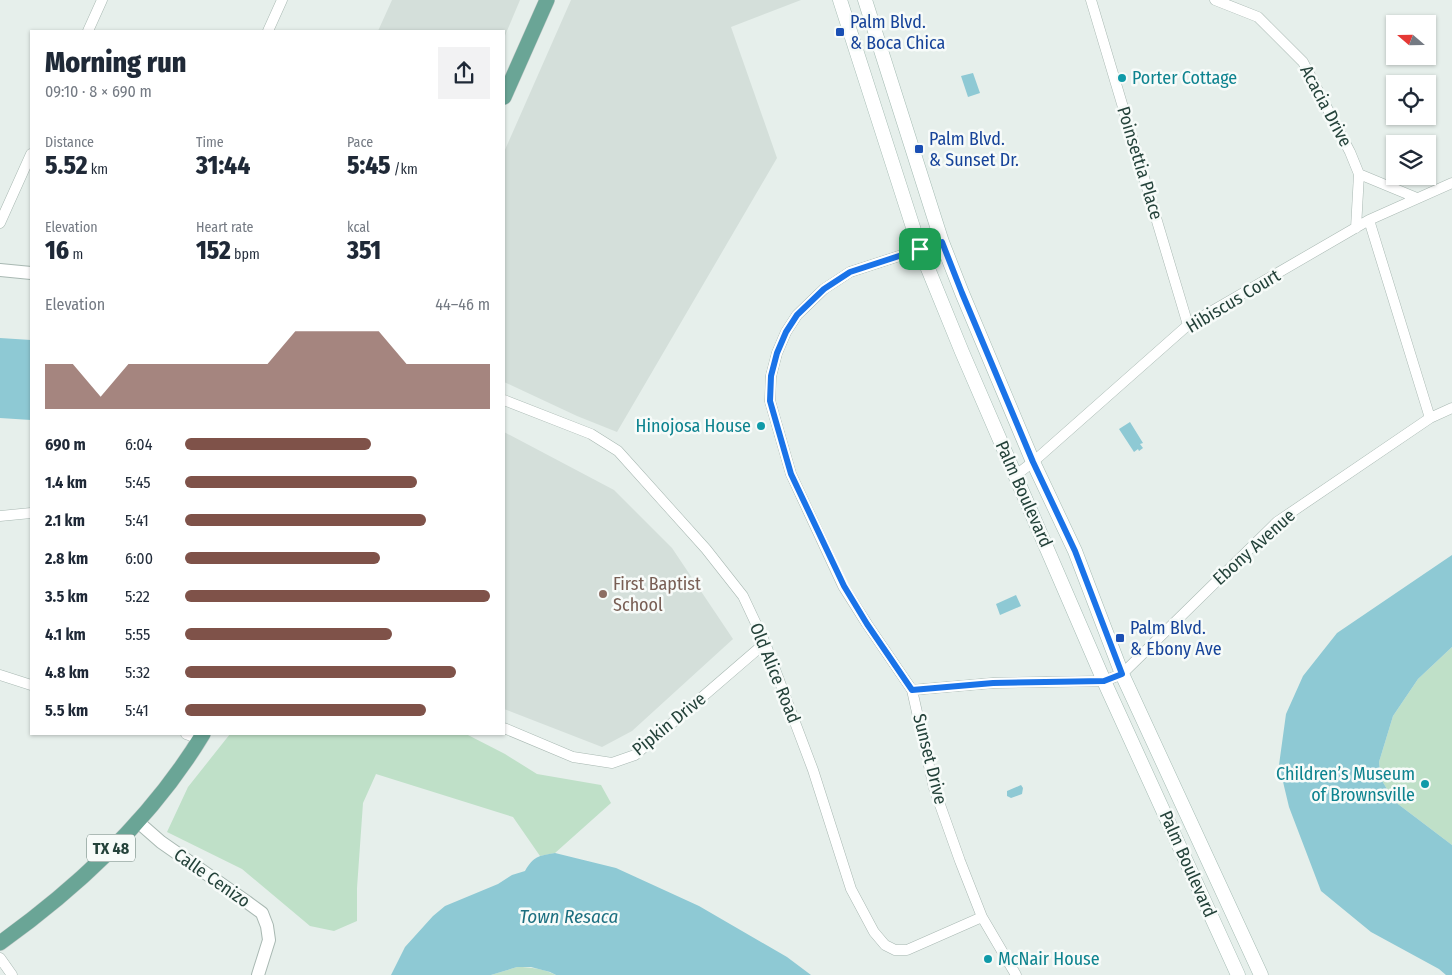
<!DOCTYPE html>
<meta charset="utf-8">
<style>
:root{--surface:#fff;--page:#f2f2f3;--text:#1f2937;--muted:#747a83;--accent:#7f5249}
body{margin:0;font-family:"Fira Sans Condensed",sans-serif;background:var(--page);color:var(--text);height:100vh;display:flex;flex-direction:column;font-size:19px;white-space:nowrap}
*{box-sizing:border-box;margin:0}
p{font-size:16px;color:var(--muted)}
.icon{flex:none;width:28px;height:28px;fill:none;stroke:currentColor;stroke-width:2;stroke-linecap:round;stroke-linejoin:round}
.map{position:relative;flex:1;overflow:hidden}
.side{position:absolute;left:30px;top:30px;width:475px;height:705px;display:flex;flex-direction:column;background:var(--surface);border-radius:0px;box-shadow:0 1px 4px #0004}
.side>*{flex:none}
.needle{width:32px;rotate:290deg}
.tools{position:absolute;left:1386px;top:15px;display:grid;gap:10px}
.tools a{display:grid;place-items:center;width:50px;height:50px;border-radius:0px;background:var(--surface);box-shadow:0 1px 4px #0004;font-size:25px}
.pin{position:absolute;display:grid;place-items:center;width:42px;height:42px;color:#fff;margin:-21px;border-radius:10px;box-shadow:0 2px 8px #0006}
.round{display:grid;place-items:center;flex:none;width:52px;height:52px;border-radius:0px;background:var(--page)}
.summary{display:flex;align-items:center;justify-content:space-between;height:85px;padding:0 15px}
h1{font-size:28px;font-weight:800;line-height:38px}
.stats{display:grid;grid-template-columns:repeat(3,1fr);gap:8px;height:85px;padding:5px 15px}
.stats div{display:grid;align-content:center}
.stats b{font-size:25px;font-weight:800}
.stats small{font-size:14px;font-weight:400}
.stats p{font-size:14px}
.chart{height:140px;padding:10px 15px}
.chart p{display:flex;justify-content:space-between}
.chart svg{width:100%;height:90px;margin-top:5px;fill:var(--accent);opacity:.7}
ul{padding:0 15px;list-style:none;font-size:16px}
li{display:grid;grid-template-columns:80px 60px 1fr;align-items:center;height:38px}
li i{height:12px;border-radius:6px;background:var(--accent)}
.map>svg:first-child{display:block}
.built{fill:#d4dfda}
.green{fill:#bfe0c8}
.water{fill:#8ec9d4}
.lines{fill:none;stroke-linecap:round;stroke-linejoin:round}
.minor-casing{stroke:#a8b8b2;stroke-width:11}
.tertiary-casing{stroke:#a8b8b2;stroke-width:14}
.secondary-casing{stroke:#a4bbb3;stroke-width:15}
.primary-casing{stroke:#c2cac8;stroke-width:16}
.minor{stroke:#fff;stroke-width:10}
.tertiary{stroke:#fff;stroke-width:12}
.secondary{stroke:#fff;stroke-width:14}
.primary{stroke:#6aa596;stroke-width:15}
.route-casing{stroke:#fff;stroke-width:10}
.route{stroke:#1a73e8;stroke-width:6}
.transit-dot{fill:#1a4fb4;stroke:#f7fbf9;stroke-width:2}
.culture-dot{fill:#0f9aa8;stroke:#f7fbf9;stroke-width:2}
.education-dot{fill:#8d6e63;stroke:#f7fbf9;stroke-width:2}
.labels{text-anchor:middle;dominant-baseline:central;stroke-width:5;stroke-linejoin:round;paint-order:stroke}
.shield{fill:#f7fbf9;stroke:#637a73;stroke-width:1}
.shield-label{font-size:16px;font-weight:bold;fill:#24423a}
.transit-label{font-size:18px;fill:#164399;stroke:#f7fbf9;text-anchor:start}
.culture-label{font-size:18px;fill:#0d838f;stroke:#f7fbf9;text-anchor:start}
.street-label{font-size:18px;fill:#24423a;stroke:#f7fbf9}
.education-label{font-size:18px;fill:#785e54;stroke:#f7fbf9;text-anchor:start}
.water-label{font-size:19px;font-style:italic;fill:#1c6f80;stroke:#f7fbf9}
</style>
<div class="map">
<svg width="1452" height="975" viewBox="0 0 1452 975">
<rect width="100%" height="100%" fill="#e6efeb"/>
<path class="built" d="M392,0H520L504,38V31H378Z
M571,0H801L731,27L777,158L617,432L577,416L504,382V152Z
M504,432L614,490L672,548L733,639L632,731L602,747L504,709Z"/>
<path class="green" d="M1452,647V845L1394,801L1381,779L1379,762L1393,716L1418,679Z
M230,734H466L505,754L537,774L601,785L611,803L555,853L540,856L513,817L376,774L363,803L357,888V921L334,931L310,926L242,869L167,832L188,787Z
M517,967C531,967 544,969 556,975H491Z"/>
<path class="water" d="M973,73L980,93L968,97L961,76Z
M0,338L31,340V420L0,418Z
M1130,422L1143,443L1140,444L1143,448L1139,451L1138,449L1134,452L1119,429Z
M1452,555V647L1418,679L1393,716L1379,762L1381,779L1394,801L1452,845V975H1446L1439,969L1371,932L1321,891L1289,807L1279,765L1286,714L1303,676L1337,633Z
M1016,595L1021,606L1000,615L996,604Z
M1021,785L1023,788L1022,794L1011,798L1007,796V791Z
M555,853L616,868L699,906L787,957L811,975H556L550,972L531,967H517L491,975H391L405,947L433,916L445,906L498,884L512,875L525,871C534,856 538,856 555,853Z"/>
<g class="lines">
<defs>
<path id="minor" d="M1091,0L1188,325
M1215,0L1258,17L1303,62L1350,152L1359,174L1356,228
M88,31L102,0
M268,31L282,0
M1359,174L1417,198
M1369,220L1430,418
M0,223L31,154
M942,242L850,272L824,289L797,315L786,332L777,353L771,376L770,401L791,474L843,586L867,624L912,690L934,788L960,861L982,917L1016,975
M504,400L591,434L618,451L706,549L743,596L765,643L813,770L851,889L874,932L885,945L895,950H907L982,917
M1016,475L1033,462L1188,325L1369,220L1452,183
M0,516L31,513
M0,675L31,685
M912,690L993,683L1104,681L1122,674L1277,522L1430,418L1452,408
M504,728L573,757L612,763L635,755L765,643
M186,734L200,739
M0,958L12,975"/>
<path id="tertiary" d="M0,270L31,273
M137,821L161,842L247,902L262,913L267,926L269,940L258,975"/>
<path id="secondary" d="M840,0L920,249L962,352L1104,681L1238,975
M865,0L942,242L962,293L1033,462L1075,551L1122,674L1261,975"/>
<path id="primary" d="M504,97L547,0
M0,943C78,887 153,817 203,734"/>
</defs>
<use href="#minor" class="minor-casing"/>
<use href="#tertiary" class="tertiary-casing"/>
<use href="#secondary" class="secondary-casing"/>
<use href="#primary" class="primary-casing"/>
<use href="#minor" class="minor"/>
<use href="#tertiary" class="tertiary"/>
<use href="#secondary" class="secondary"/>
<use href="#primary" class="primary"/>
</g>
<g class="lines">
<defs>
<path id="route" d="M942,242L962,293L1033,462L1075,551L1122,674L1104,681L993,683L912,690L867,624L844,586L791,474L770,401L771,376L777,353L786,332L797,315L824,289L850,272Z"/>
</defs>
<use href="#route" class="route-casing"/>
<use href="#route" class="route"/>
</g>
<g class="transit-dot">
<rect x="835" y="27" width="10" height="10" rx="2.5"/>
<rect x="914" y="144" width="10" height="10" rx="2.5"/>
<rect x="1115" y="633" width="10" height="10" rx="2.5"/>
</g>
<g class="culture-dot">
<circle cx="1122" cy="78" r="5"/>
<circle cx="761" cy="426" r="5"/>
<circle cx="1425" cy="784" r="5"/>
<circle cx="988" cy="959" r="5"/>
</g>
<circle class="education-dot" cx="603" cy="594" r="5"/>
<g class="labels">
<rect class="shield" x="87" y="834.5" width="48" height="27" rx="4"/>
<g class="shield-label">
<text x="111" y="848">TX 48</text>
</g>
<g class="transit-label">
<text x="850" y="22">Palm Blvd.<tspan x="850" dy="21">&amp; Boca Chica</tspan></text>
<text x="929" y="139">Palm Blvd.<tspan x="929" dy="21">&amp; Sunset Dr.</tspan></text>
<text x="1130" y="628">Palm Blvd.<tspan x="1130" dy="21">&amp; Ebony Ave</tspan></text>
</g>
<g class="culture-label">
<text x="1132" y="78">Porter Cottage</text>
<text x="751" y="426" text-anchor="end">Hinojosa House</text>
<text x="1415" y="774" text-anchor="end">Children’s Museum<tspan x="1415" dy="21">of Brownsville</tspan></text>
<text x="998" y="959">McNair House</text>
</g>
<g class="street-label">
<text transform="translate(1326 106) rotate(62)">Acacia Drive</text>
<text transform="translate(1140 163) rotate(73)">Poinsettia Place</text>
<text transform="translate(1233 301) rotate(-31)">Hibiscus Court</text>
<text transform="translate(1024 494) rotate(66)">Palm Boulevard</text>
<text transform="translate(1254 547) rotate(-42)">Ebony Avenue</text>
<text transform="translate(775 673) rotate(68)">Old Alice Road</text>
<text transform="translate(669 724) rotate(-39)">Pipkin Drive</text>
<text transform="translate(930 759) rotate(76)">Sunset Drive</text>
<text transform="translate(1188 864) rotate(66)">Palm Boulevard</text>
<text transform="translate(212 878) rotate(35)">Calle Cenizo</text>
</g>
<g class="education-label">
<text x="613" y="584">First Baptist<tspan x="613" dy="21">School</tspan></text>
</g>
<g class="water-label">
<text x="569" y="916">Town Resaca</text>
</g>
</g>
</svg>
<div class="tools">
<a><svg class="needle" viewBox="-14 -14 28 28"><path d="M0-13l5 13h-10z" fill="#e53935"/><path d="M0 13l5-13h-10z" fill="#747a83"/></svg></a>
<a><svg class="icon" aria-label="locate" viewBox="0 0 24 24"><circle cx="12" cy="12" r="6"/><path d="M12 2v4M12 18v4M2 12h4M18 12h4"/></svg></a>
<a><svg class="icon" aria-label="layers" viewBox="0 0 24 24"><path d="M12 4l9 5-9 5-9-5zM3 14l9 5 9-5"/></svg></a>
</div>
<div class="pin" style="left:920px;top:249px;background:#1e9e55"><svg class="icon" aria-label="arrive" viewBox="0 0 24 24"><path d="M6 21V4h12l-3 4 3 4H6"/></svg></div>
<section class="side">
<div class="summary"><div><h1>Morning run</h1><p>09:10 · 8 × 690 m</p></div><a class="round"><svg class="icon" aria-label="share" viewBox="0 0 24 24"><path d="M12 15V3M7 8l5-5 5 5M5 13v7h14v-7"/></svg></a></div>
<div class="stats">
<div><p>Distance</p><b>5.52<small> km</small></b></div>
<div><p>Time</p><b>31:44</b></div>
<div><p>Pace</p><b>5:45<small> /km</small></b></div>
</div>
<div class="stats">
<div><p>Elevation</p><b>16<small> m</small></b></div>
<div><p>Heart rate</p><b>152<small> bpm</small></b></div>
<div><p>kcal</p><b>351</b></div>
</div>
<div class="chart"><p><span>Elevation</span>44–46 m</p>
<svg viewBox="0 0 160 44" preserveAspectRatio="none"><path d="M0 44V22L10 22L20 38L30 22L40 22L50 22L60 22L70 22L80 22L90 6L100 6L110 6L120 6L130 22L140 22L150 22L160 22V44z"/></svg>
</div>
<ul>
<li><b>690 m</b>6:04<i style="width:61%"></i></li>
<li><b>1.4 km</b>5:45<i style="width:76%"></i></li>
<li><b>2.1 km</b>5:41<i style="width:79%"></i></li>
<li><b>2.8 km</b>6:00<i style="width:64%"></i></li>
<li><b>3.5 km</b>5:22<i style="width:100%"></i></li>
<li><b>4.1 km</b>5:55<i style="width:68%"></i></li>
<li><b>4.8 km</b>5:32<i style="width:89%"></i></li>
<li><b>5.5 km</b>5:41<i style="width:79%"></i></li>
</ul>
</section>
</div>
